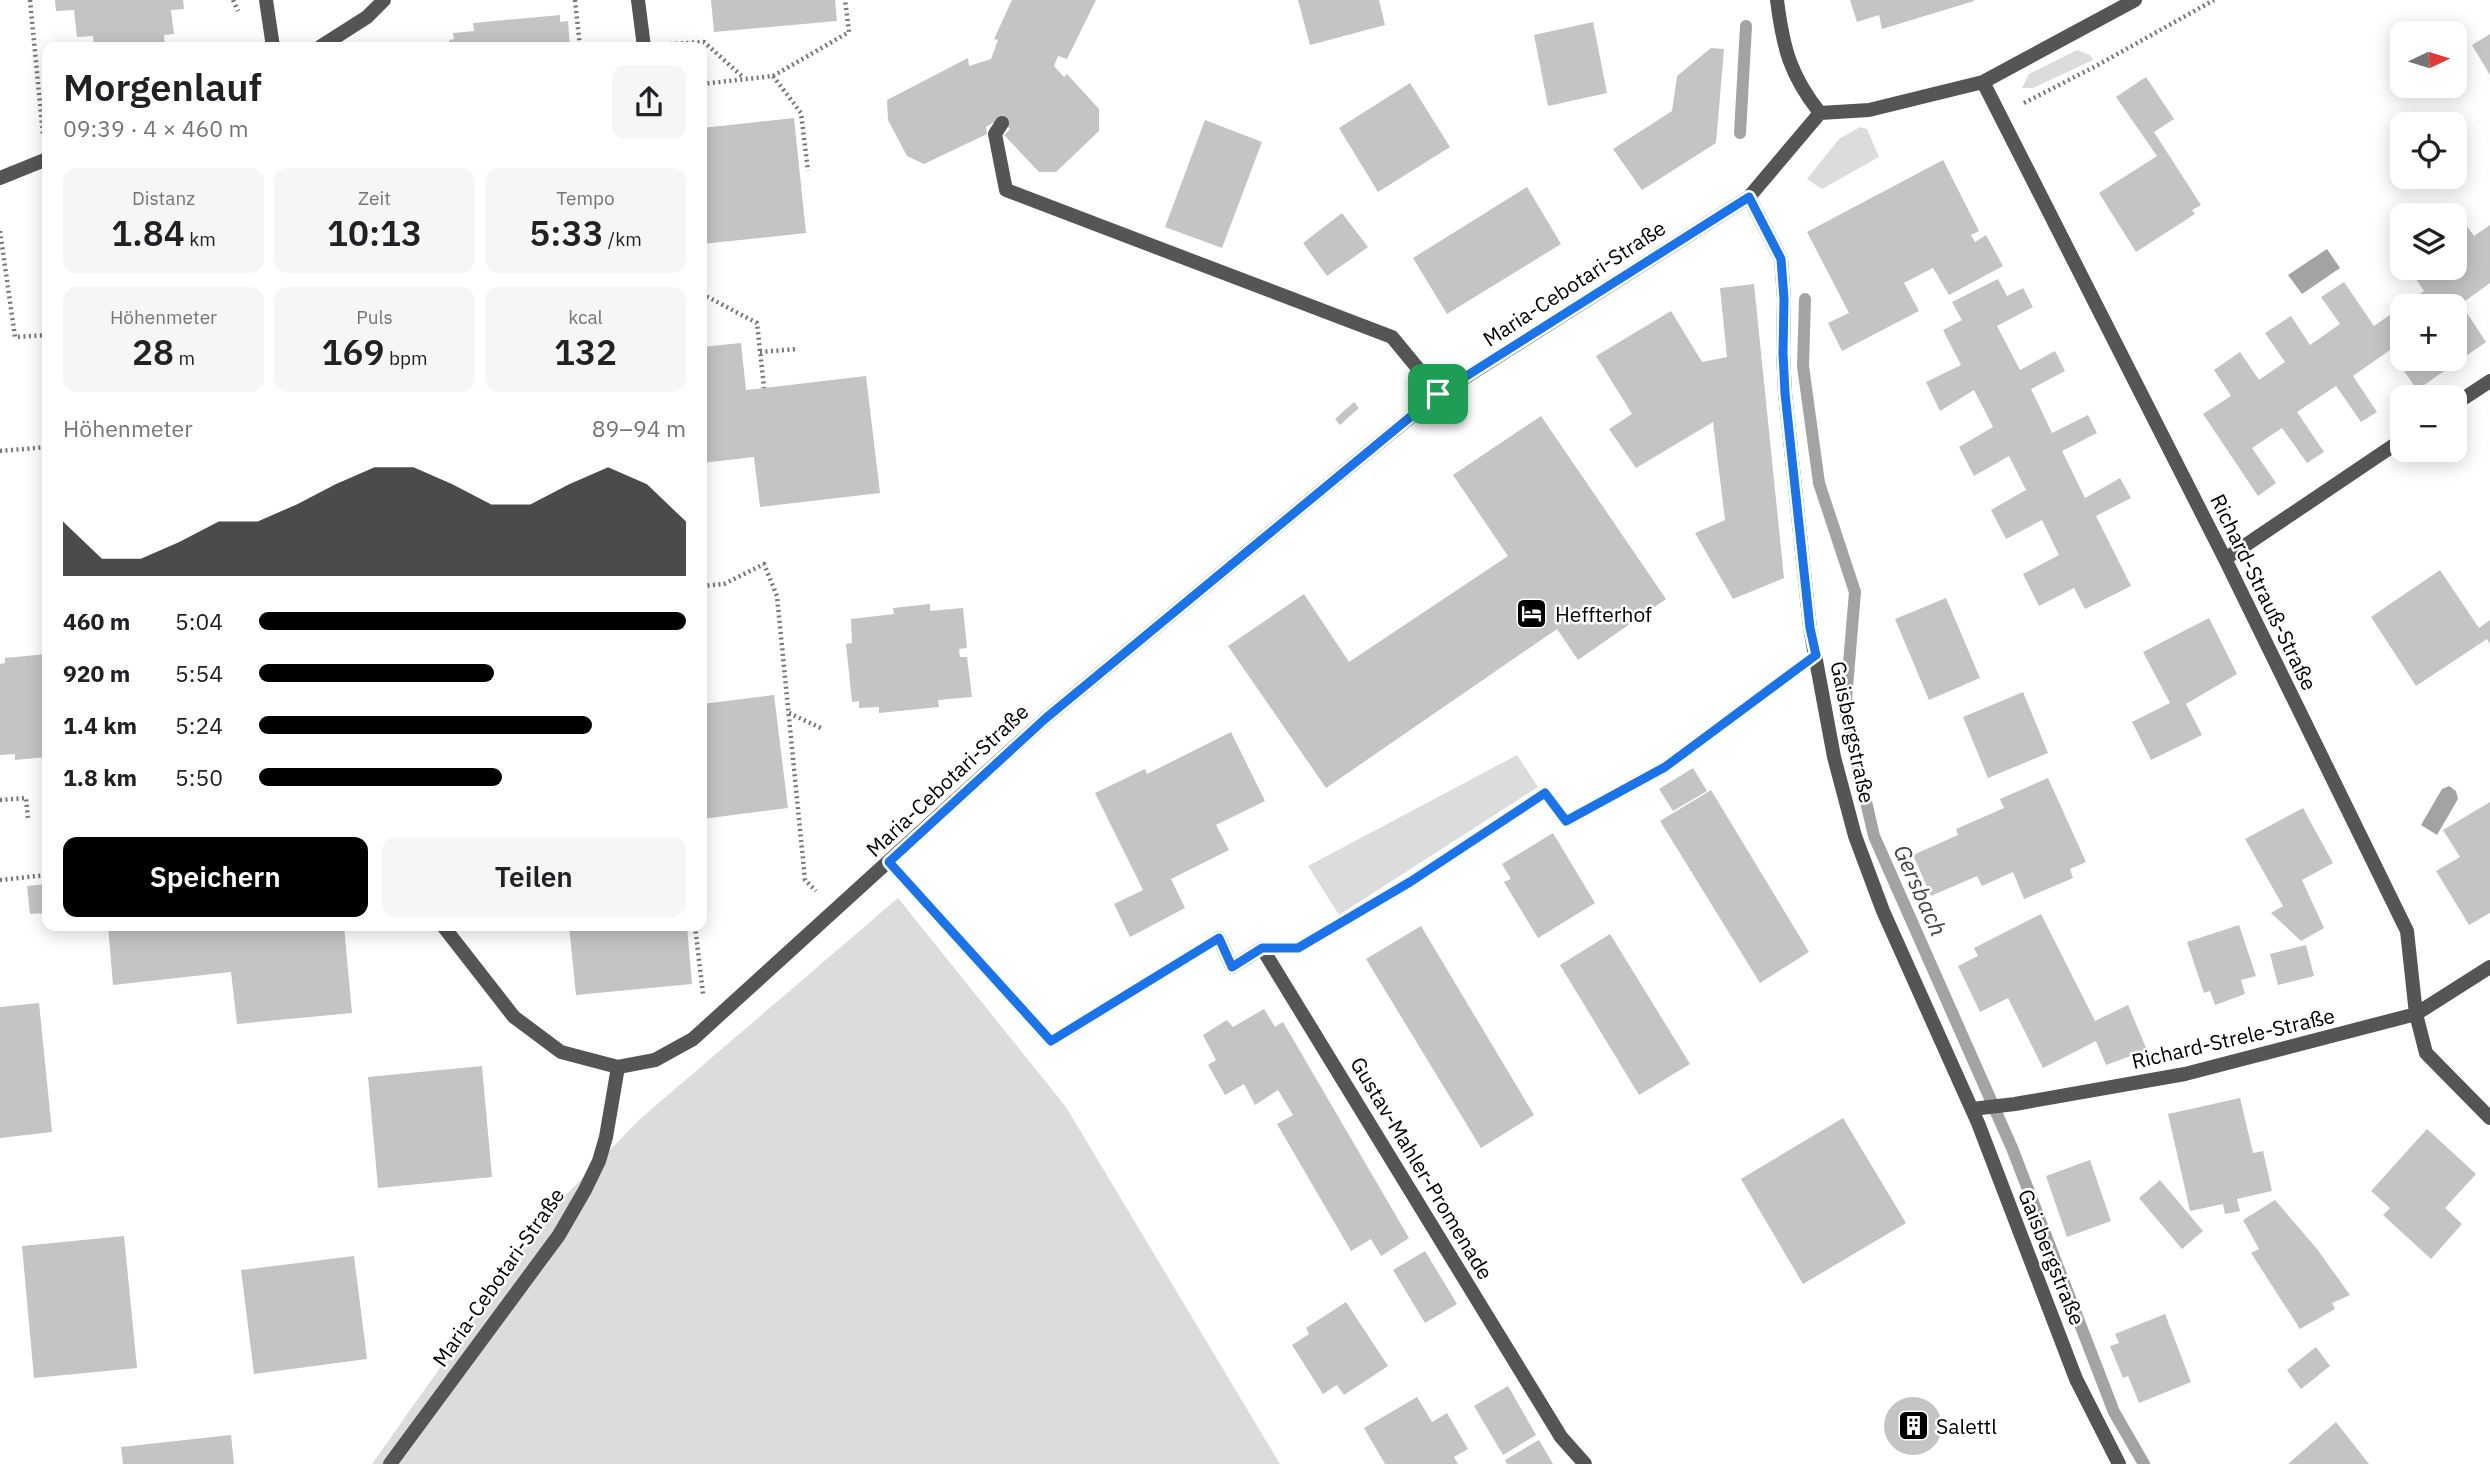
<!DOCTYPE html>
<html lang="de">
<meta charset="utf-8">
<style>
:root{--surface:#fff;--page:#f6f6f6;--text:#202124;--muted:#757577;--accent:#000}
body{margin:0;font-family:"IBM Plex Sans",sans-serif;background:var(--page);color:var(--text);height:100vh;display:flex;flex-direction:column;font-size:26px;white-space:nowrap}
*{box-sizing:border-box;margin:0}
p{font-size:23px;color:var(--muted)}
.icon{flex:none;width:38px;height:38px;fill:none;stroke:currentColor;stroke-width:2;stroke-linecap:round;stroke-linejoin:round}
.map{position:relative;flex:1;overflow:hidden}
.details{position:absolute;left:42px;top:42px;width:665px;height:889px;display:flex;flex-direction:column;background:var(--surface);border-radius:14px;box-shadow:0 4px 18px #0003}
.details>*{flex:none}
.needle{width:46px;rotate:86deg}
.buttons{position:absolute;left:2390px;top:21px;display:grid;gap:14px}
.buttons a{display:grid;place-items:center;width:77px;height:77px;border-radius:14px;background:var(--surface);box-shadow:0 4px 18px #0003;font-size:35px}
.pin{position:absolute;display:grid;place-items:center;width:60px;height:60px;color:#fff;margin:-30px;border-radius:14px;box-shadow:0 4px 10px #0006}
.round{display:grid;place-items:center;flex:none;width:74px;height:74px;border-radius:14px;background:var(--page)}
.headline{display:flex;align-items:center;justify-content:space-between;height:119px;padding:0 21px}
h1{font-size:38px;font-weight:600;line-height:52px}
.metrics{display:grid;grid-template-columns:repeat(3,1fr);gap:10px;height:119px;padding:7px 21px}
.metrics div{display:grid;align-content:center;border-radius:14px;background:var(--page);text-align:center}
.metrics b{font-size:35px;font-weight:600}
.metrics small{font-size:19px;font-weight:400}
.metrics p{font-size:19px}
.chart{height:196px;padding:14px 21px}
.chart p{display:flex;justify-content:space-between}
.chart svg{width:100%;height:126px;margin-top:7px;fill:var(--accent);opacity:.7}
.primary-button{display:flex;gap:14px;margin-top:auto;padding:14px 21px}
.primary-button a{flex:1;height:80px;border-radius:14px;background:var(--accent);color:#fff;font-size:28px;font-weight:600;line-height:80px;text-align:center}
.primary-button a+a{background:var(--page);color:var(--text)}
ul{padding:0 21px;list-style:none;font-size:23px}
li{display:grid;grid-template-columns:112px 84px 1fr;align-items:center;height:52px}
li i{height:18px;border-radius:9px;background:var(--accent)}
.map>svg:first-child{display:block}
.green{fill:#dcdcdc}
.water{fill:#a3a3a3}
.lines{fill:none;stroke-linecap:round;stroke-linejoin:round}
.stream{stroke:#a3a3a3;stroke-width:12}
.building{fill:#c4c4c4;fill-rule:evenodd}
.path{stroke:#777;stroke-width:4.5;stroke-dasharray:2 3.5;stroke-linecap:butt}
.service{stroke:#555;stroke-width:14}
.minor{stroke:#555;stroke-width:14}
.route-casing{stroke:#fff;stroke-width:14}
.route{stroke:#1a73e8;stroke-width:9}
.labels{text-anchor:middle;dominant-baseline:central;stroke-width:5;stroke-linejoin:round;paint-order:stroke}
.street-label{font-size:21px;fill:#000;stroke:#fff}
.poi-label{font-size:21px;fill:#000;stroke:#fff;text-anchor:start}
.water-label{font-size:23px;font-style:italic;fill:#444;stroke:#fff}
</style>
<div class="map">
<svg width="2490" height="1464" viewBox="0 0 2490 1464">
<rect width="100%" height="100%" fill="#fff"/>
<path class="green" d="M2077,50L2090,55L2093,60L2033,88H2022L2029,74Z
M1860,127L1867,129L1879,157L1822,189L1807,179L1839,139Z
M1517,755L1538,787L1339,915L1308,866Z
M898,898L1066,1107L1280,1464H372L553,1208L640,1119Z"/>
<path class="water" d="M2327,249L2340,268L2302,294L2288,275Z
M2449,786L2456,791L2458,799L2437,835L2421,825L2442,789Z"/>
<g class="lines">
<path class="stream" d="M1740,133L1746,26
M1805,299L1803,366L1819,483L1855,592L1845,711L1874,836L2012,1148L2114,1412L2144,1464"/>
</g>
<path class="building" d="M55,0H183L184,9L171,10L174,34L164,35L165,47H94L93,36L77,37L74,10L56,11Z
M711,0H835L837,21L714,32Z
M1012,0H1096L1067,59L1058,56L1054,66L1064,77L1067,74L1099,109V131L1056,172H1039L1004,135L1010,129L998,120L986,127L987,134L924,164L907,156L888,120L887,100L968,58L969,66L991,59L998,40L994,39Z
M1298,0H1379L1385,25L1310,45Z
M1850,0H1974V1L1882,29L1879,15L1857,22Z
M560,15V22L568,21L570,47H449V40L454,39L453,33L474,31L473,23Z
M1593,22L1607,93L1548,106L1534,35Z
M2490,34V75L2472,45Z
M1711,48L1724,49L1716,143L1642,190L1613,149L1672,111L1677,76Z
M2146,77L2174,119L2154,132L2201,205L2192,210L2195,214L2136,252L2099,193L2157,156L2116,97Z
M1410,83L1450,147L1378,192L1339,128Z
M794,118L806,233L702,244V128Z
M1205,120L1262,142L1222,248L1165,227Z
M1943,160L1979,231L1971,235L1975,242L1986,235L2003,266L1949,295L1933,268L1904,283L1919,311L1842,351L1828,323L1849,313L1807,232Z
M1527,187L1561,244L1447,314L1413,258Z
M2454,208L2474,236L2490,225V283L2461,304L2486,342L2417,390L2390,350L2353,376L2377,412L2361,422L2336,386L2297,412L2324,452L2307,463L2282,428L2252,448L2276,483L2258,496L2203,414L2231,396L2214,370L2240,352L2259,380L2285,362L2265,333L2291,316L2310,345L2340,324L2321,297L2344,282L2374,326L2424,291L2412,273L2420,268H2455V215H2444ZM2403,306H2455V359H2403Z
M1342,213L1368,247L1327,276L1303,243Z
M1998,279L2007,296L2023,288L2033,307L1997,326L2020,370L2055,351L2065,371L2031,389L2052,433L2088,415L2097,433L2062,451L2085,498L2120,478L2131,498L2096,516L2131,586L2085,609L2074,588L2039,606L2023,574L2059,555L2042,520L2006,539L1991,510L2026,490L2009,456L1974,476L1959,447L1993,427L1974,390L1940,411L1926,382L1961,365L1943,330L1962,320L1952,302Z
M1754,284L1784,578L1733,599L1695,533L1725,520L1713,422L1636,468L1609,429L1632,414L1596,356L1671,311L1702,362L1727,357L1720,288Z
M741,343L746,390L866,376L880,493L760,507L754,457L702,463V347Z
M1354,402L1359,408L1340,425L1335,419Z
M1541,416L1666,599L1578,660L1557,629L1326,788L1228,646L1304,594L1349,662L1508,556L1453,475Z
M2440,570L2479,628L2490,620V644L2487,639L2416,686L2371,617Z
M1946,598L1980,678L1929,700L1895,619Z
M930,604V611L963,608L967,648L959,649L960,657H967L972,697L938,700L939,707L879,713V707L859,708V701L852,702L846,644L852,643L851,619L894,614L893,608Z
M2209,618L2237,674L2186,704L2202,735L2151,760L2132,722L2170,703L2143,652Z
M47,654V757L15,760V754L0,755V664L5,663V658Z
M2023,692L2048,753L1988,778L1963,717Z
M774,695L788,808L702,819V704Z
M1231,732L1265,801L1216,825L1229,850L1171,879L1185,908L1130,937L1114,904L1143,890L1095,793L1145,769L1147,774Z
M1693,768L1707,791L1673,811L1659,789Z
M2048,778L2086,862L2070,869L2073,878L2024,899L2013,872L1982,886L1977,876L1931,896L1913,855L1958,835L1956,829L2004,808L2000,799Z
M1711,790L1809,952L1760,983L1660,821Z
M2490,802V913L2469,925L2436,871L2460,857L2443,830Z
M2303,808L2333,863L2302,880L2324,928L2301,941L2271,913L2283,906L2245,839Z
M1553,833L1595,903L1538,938L1504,882L1511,879L1502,864Z
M47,884V913L30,914L27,886Z
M2041,914L2095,1021L2128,1005L2147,1050L2106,1065L2096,1041L2043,1068L2008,998L1980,1012L1958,966L1978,956L1974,948Z
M2239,925L2256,976L2241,980L2245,994L2215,1005L2210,991L2204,993L2187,942Z
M108,926H344L352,1013L237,1024L231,972L113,985Z
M569,926H687L692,984L576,995Z
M1421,926L1534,1115L1481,1148L1366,959Z
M1610,934L1690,1064L1639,1095L1560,965Z
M2306,945L2314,976L2278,985L2270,954Z
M39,1003L52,1132L0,1138V1007Z
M1264,1009L1275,1027L1283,1022L1409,1238L1381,1256L1371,1239L1351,1251L1277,1124L1293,1115L1278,1090L1255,1105L1244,1084L1225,1095L1208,1065L1216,1060L1203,1035L1227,1020L1233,1027Z
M482,1066L492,1177L378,1188L368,1077Z
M2240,1098L2253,1153L2263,1151L2272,1191L2237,1199L2240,1211L2225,1214L2223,1204L2190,1211L2168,1114Z
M1843,1118L1906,1223L1803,1284L1741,1179Z
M2427,1129L2476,1174L2445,1208L2462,1224L2431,1259L2383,1215L2390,1208L2371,1191Z
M2090,1160L2111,1221L2067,1237L2046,1176Z
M2160,1180L2203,1231L2182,1249L2139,1198Z
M2275,1200L2317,1249L2350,1295L2332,1303L2335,1309L2300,1329L2251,1253L2259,1249L2243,1220Z
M124,1236L137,1368L34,1378L22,1246Z
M1425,1251L1457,1304L1425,1323L1393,1270Z
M354,1256L367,1359L254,1374L241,1270Z
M1346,1302L1388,1366L1344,1395L1337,1385L1323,1394L1292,1345L1309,1334L1306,1328Z
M2165,1314L2191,1382L2139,1403L2128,1376L2123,1378L2110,1346L2119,1343L2115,1334Z
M2316,1347L2330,1366L2301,1389L2287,1370Z
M1508,1386L1536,1435L1503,1455L1474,1406Z
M1884 1426a29 29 0 1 1 58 0a29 29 0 1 1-58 0Z
M1417,1397L1432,1422L1447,1413L1468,1449L1454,1457L1458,1464H1385L1364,1428Z
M2336,1422L2369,1464H2288Z
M231,1435L234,1464H123L121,1447Z
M1539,1440L1553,1464H1507L1505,1460Z"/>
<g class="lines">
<path class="path" d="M30,0L43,135
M233,0L238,11
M575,0L580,47
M670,44L704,42L744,78
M773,76L849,32L845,0
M702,84L773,76L801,113L808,171
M2024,103L2096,66L2214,0
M0,231L15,337L47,335
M702,294L757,323L764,388
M760,352L797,349
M0,451L47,447
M702,586L724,584L764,564L777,596L805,880L816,891
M789,713L823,729
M0,800L26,798L28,819
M0,880L47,875
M907,881L1051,1041L1197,951
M695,926L703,994
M1295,948L1410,882L1545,793L1566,821L1665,767L1791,673"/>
<path class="service" d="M638,0L644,47
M1002,123L995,134L1006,190L1392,337L1439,394"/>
<path class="minor" d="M266,0L273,47
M1777,0C1783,48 1790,75 1820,113
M320,47L367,17L384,0
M1983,82L2225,559L2407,931L2416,1014L2426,1053L2490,1118
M1820,113L1869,110L1983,82L2135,0
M0,178L47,159
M1749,197L1781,259L1784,299L1783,353L1785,393L1810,628L1834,757L1855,836L1883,911L1978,1123L2076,1379L2119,1464
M2455,404L2490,381
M2225,559L2403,439
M443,926L514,1017L561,1052L618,1067L655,1060L693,1039L1046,718L1369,451L1439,394L1749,197L1820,113
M1219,938L1232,967L1262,948L1561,1437L1585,1464
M1972,1109L2015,1104L2185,1074L2416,1014L2490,967
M390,1464L559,1235L585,1190L599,1161L606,1137L618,1067"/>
</g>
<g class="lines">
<defs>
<path id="route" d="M1749,197L1781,259L1784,299L1783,353L1785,393L1810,628L1816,655L1665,767L1566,821L1545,793L1410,882L1298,948H1262L1232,967L1219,938L1051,1041L889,862L1046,718L1438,394Z"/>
</defs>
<use href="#route" class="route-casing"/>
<use href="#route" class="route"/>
</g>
<defs>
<symbol id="hotel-square" viewBox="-11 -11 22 22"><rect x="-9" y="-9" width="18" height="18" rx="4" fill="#000" stroke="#fff"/><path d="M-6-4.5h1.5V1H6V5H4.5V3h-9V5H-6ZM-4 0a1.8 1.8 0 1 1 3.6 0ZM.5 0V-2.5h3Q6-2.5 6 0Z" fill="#fff"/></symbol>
<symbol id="building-square" viewBox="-11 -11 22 22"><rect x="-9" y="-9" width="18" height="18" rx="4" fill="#000" stroke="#fff"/><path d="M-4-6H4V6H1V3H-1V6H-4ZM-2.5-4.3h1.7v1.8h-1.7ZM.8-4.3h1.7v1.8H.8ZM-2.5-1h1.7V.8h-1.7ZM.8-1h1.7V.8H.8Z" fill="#fff"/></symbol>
</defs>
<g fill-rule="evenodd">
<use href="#hotel-square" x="1514" y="596" width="35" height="35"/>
<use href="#building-square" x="1896" y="1408" width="35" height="35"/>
</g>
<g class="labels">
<g class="street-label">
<text transform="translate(1574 283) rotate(-33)">Maria-Cebotari-Straße</text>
<text transform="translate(2264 592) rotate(64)">Richard-Strauß-Straße</text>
<text transform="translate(1853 732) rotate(78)">Gaisbergstraße</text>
<text transform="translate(947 780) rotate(-43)">Maria-Cebotari-Straße</text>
<text transform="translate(2233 1038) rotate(-13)">Richard-Strele-Straße</text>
<text transform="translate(1422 1168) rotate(59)">Gustav-Mahler-Promenade</text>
<text transform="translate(2052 1257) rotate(68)">Gaisbergstraße</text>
<text transform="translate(498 1277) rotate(-55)">Maria-Cebotari-Straße</text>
</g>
<g class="poi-label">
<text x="1555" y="614">Heffterhof</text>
<text x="1936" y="1426">Salettl</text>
</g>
<g class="water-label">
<text transform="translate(1921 890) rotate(66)">Gersbach</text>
</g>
</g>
</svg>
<div class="buttons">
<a><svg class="needle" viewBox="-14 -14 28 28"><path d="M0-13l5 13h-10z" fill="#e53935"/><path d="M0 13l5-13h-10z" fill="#757577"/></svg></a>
<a><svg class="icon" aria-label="locate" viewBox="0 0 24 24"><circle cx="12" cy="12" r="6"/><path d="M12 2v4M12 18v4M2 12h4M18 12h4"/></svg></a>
<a><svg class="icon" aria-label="layers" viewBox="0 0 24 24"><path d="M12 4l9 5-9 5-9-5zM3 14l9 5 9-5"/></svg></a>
<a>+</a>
<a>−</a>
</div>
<div class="pin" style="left:1438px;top:394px;background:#1e9e55"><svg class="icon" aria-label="arrive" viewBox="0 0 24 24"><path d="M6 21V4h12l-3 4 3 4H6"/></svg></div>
<section class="details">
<div class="headline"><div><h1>Morgenlauf</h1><p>09:39 · 4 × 460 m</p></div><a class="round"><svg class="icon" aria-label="share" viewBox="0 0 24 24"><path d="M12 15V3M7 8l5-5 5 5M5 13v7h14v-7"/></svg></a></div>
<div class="metrics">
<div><p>Distanz</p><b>1.84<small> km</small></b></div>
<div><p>Zeit</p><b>10:13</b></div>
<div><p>Tempo</p><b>5:33<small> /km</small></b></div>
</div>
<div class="metrics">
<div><p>Höhenmeter</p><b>28<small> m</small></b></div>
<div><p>Puls</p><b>169<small> bpm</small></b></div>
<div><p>kcal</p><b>132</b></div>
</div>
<div class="chart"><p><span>Höhenmeter</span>89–94 m</p>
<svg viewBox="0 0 160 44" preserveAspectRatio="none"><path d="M0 44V25L10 38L20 38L30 32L40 25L50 25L60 19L70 12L80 6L90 6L100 12L110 19L120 19L130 12L140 6L150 12L160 25V44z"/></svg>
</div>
<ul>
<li><b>460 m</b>5:04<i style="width:100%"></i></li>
<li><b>920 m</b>5:54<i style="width:55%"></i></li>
<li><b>1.4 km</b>5:24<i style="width:78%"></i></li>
<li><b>1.8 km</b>5:50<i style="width:57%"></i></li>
</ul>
<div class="primary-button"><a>Speichern</a><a>Teilen</a></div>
</section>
</div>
